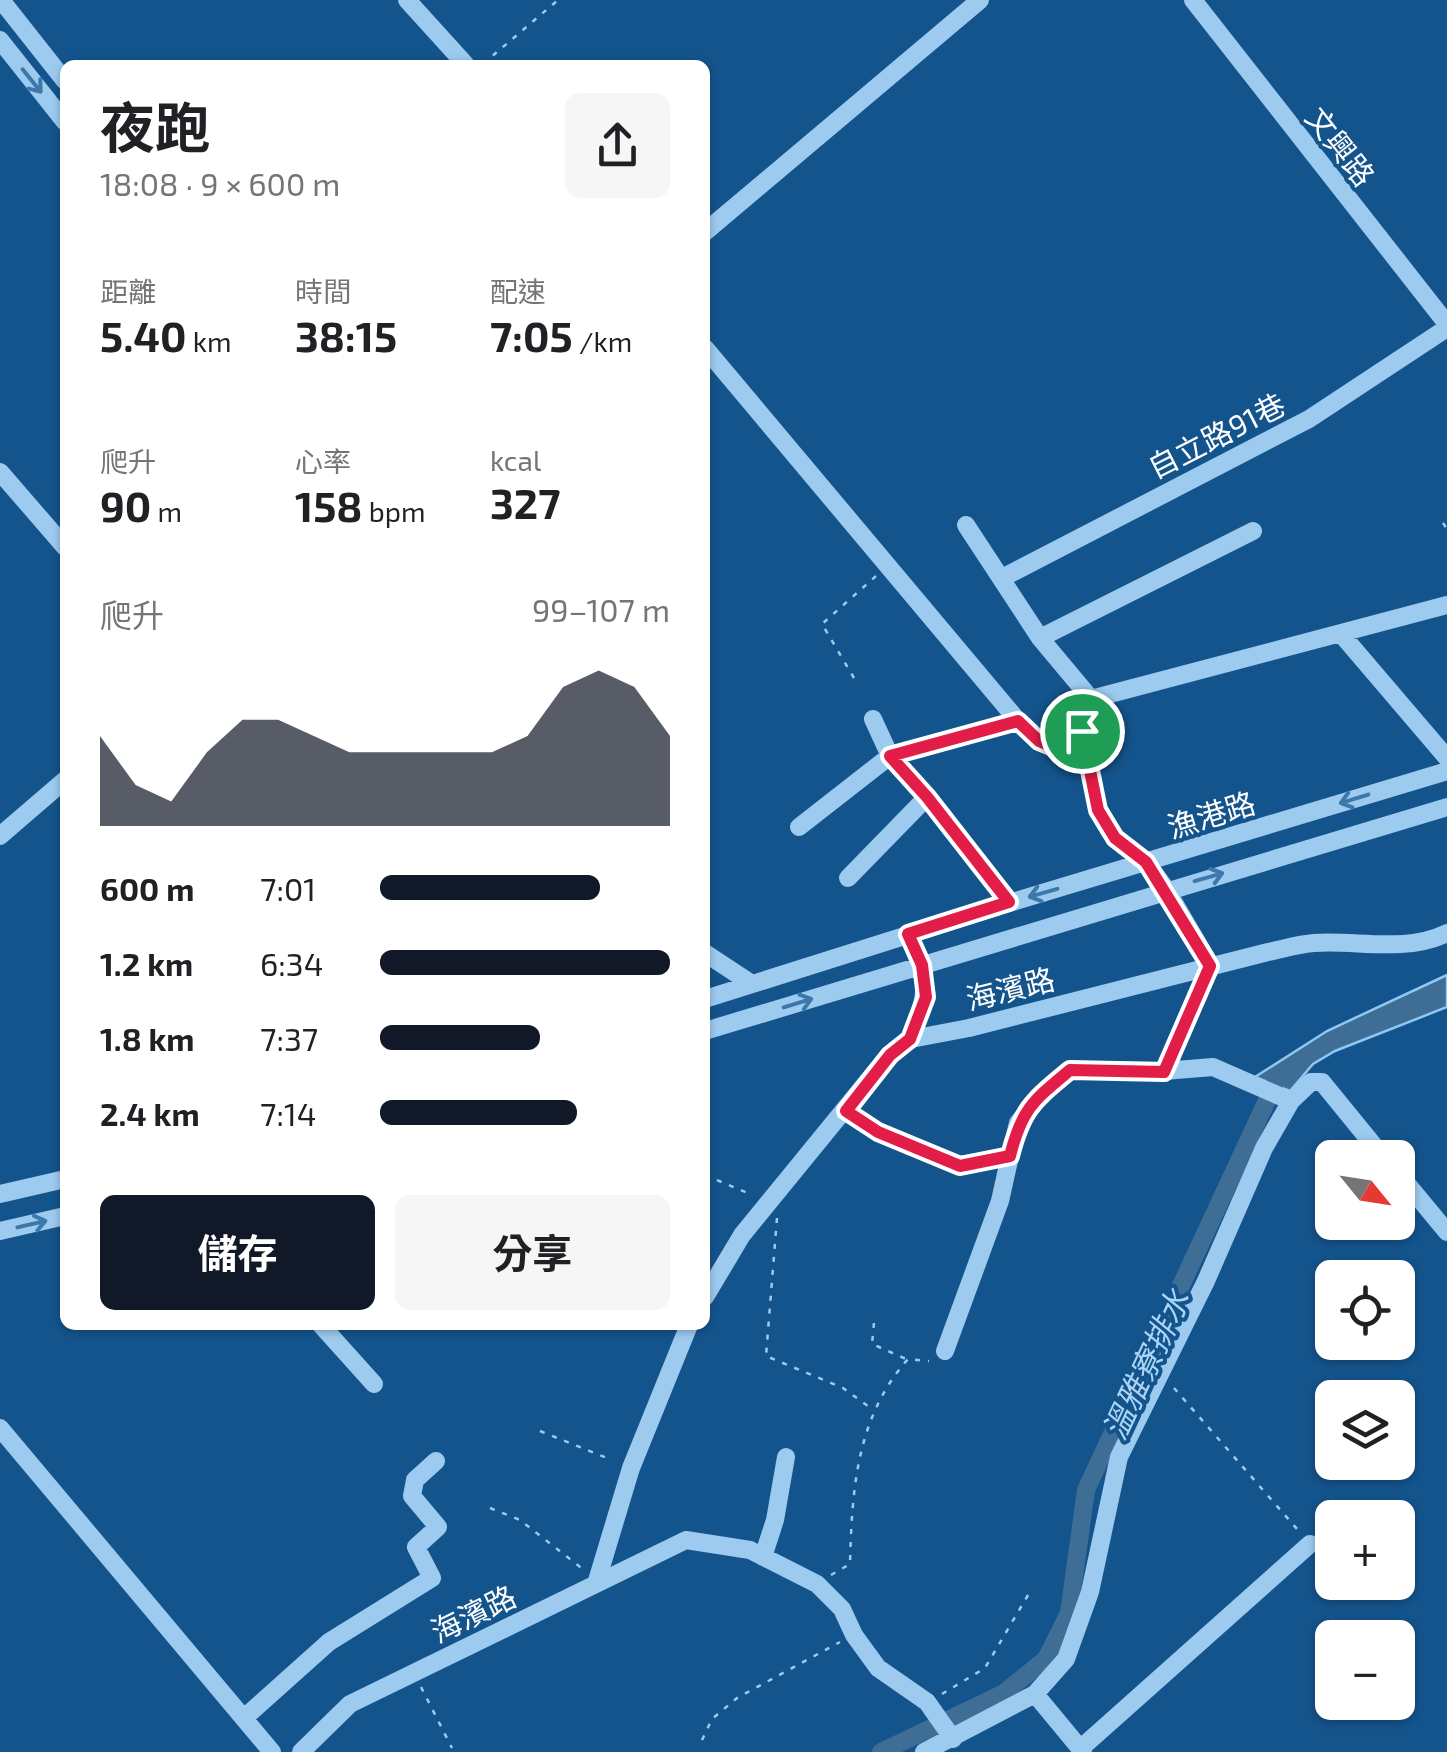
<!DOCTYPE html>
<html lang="zh-TW">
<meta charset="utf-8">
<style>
:root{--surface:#fff;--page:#f6f6f6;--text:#202124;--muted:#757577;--accent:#111827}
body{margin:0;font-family:"Exo 2","Noto Sans TC",sans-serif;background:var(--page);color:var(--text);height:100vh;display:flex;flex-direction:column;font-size:38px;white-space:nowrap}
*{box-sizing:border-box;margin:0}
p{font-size:32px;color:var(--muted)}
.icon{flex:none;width:55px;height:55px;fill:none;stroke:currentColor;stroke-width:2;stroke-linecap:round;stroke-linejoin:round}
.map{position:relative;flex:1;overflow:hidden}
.drawer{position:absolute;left:60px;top:60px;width:650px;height:1270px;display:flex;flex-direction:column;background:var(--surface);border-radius:15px;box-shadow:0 2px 8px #0004}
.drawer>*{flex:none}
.needle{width:65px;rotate:120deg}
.tools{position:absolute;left:1315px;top:1140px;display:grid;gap:20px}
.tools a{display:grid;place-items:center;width:100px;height:100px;border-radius:15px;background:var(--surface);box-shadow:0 2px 8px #0004;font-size:50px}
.pin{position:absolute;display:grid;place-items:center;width:85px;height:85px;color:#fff;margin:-42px;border:5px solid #fff;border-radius:50%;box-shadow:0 2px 10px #0007}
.round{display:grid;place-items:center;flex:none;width:105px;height:105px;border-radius:15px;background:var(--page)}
.summary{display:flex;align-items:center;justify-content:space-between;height:170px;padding:0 40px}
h1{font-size:55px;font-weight:700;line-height:75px}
.metrics{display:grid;grid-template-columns:repeat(3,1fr);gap:15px;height:170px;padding:10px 40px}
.metrics div{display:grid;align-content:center}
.metrics b{font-size:42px;font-weight:700}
.metrics small{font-size:28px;font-weight:400}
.metrics p{font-size:28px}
.chart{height:280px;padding:20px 40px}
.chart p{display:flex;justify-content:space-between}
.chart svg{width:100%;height:180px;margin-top:10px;fill:var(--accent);opacity:.7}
.primary-button{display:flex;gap:20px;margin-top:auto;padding:20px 40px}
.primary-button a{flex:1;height:115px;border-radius:15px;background:var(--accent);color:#fff;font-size:40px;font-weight:700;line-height:115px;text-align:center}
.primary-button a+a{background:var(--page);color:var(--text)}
ul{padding:0 40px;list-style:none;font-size:32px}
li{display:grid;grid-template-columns:160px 120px 1fr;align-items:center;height:75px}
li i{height:25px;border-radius:12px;background:var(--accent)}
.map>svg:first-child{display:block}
.water{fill:#3e6d96;stroke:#8fc7f3;stroke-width:2.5}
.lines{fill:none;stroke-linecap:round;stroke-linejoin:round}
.canal{stroke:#3e6d96;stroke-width:18}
.path{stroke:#9dcbf0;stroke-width:2.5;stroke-dasharray:5 8;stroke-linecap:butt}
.minor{stroke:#9dcbf0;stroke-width:18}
.oneway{stroke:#3d78aa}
.route-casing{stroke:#fff;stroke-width:20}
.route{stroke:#e11d48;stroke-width:12}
.labels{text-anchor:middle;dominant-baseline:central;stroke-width:8;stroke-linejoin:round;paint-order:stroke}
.street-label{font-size:30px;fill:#fff;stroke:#14548c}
.water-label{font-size:32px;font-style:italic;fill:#a9d4f7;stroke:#14548c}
</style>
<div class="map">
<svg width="1447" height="1752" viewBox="0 0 1447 1752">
<rect width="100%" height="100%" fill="#14548c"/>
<path class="water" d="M1447,975V1007L1335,1051L1313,1064L1290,1091L1255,1077L1327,1031Z"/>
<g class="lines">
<path class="canal" d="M881,1752L1004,1693L1046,1659L1069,1613L1086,1490L1277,1079"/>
<path class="path" d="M483,64L558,0
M1443,523L1447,529
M854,678L822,624L876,576
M705,1175L750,1194
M777,1218L766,1356L843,1388L872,1409
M874,1323L872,1344L906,1359
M1174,1388L1297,1529
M540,1431L612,1460
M490,1508L520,1520L584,1570
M831,1575L850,1564C852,1490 856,1418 908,1359L929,1361
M421,1687L452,1748
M942,1694L985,1668L1031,1590
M702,1740L712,1719L737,1698L840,1642"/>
<path class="minor" d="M1,0L65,81
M407,0L466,65
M1193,0L1447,324
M0,40L65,122
M705,232L980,0
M705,348L1018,721L1039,741L1051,746L1082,731
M0,472L65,547
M966,525L1040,638L1091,699
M1002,578L1309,419L1447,328
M1342,635L1447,758
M1040,638L1253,531
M1091,699L1447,605
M1091,699L1082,731L1098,810L1115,838L1146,862L1166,889L1211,966
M873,719L890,756L927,797L1009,903
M799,827L890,756L1018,721
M0,836L65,780
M848,878L927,797
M908,934C929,983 929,989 911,1039
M705,953L752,984
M705,999L1009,903L1447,771
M705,1031L1447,807
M1164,1071L1211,966
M845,1111L878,1132L960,1165L1010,1156L1018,1123L1039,1096L1071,1070L1164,1071L1213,1067L1291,1101
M1398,1173L1447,1232
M0,1194L65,1179
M0,1231L65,1216
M705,1297L742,1235L889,1055L911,1039L969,1028L1268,952C1283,949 1299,944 1314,943C1358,940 1406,953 1447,933
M321,1325L374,1384
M945,1351L1000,1201L1010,1156
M0,1428L272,1752
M763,1557L775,1520L786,1457
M596,1584L686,1540L750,1550L817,1584L842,1609L854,1635L878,1668L927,1702L953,1739
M1035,1694L1083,1752
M244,1718L329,1642L432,1578L416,1547L438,1527L412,1496L415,1480L436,1461
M1080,1749L1310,1544
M301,1752L350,1704L596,1584L631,1468L689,1325
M924,1752L1035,1694L1066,1659L1090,1592L1119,1457L1206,1281L1264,1148L1291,1101L1311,1082H1322L1384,1158"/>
</g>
<defs><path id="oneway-shaft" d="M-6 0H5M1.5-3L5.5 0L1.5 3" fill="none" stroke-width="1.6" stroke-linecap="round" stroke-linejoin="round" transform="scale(2.5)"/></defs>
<g class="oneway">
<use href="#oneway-shaft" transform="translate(32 81) rotate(51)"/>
<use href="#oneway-shaft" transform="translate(1354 799) rotate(163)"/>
<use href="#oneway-shaft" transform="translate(1209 877) rotate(-16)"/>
<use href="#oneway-shaft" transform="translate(1043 893) rotate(164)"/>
<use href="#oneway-shaft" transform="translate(798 1003) rotate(-17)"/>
<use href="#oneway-shaft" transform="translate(32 1224) rotate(-13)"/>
</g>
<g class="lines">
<defs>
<path id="route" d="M1018,721L1039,741L1051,746L1082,731L1098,810L1115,838L1146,862L1210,966L1164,1072L1070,1070C1034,1100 1022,1108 1010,1156L960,1166L878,1132L846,1111L890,1055L910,1039L926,997L922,965L908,934L1009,902L927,797L890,756Z"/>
</defs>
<use href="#route" class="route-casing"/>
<use href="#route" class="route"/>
</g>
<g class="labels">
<g class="street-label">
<text transform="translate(1341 146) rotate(52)">文興路</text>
<text transform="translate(1216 435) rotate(-27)">自立路91巷</text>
<text transform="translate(1211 814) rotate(-17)">漁港路</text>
<text transform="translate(1010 988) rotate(-14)">海濱路</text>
<text transform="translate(473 1613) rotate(-26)">海濱路</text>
</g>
<g class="water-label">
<text transform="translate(1145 1364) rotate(-65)">溫雅寮排水</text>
</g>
</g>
</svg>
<div class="tools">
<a><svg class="needle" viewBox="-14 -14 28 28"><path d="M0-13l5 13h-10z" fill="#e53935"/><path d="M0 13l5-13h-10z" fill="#757577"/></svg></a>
<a><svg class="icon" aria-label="locate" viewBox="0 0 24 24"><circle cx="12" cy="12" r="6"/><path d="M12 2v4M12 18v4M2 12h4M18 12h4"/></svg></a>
<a><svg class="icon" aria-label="layers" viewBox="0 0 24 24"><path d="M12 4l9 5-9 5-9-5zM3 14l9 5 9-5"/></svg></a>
<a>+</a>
<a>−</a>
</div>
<div class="pin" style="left:1082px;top:731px;background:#1e9e55"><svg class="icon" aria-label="arrive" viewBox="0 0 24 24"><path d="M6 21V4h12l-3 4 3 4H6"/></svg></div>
<section class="drawer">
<div class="summary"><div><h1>夜跑</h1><p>18:08 · 9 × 600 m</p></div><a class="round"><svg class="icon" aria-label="share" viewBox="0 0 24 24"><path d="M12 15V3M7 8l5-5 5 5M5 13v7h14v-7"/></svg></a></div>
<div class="metrics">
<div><p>距離</p><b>5.40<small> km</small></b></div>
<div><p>時間</p><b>38:15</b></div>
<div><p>配速</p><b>7:05<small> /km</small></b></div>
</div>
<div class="metrics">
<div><p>爬升</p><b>90<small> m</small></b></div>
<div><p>心率</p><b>158<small> bpm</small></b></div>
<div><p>kcal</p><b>327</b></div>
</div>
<div class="chart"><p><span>爬升</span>99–107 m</p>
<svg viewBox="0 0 160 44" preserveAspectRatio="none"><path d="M0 44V22L10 34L20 38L30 26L40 18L50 18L60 22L70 26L80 26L90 26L100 26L110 26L120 22L130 10L140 6L150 10L160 22V44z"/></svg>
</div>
<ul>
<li><b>600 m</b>7:01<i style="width:76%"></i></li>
<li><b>1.2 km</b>6:34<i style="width:100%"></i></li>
<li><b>1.8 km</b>7:37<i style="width:55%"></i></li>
<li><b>2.4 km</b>7:14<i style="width:68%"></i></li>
</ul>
<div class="primary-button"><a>儲存</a><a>分享</a></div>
</section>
</div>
